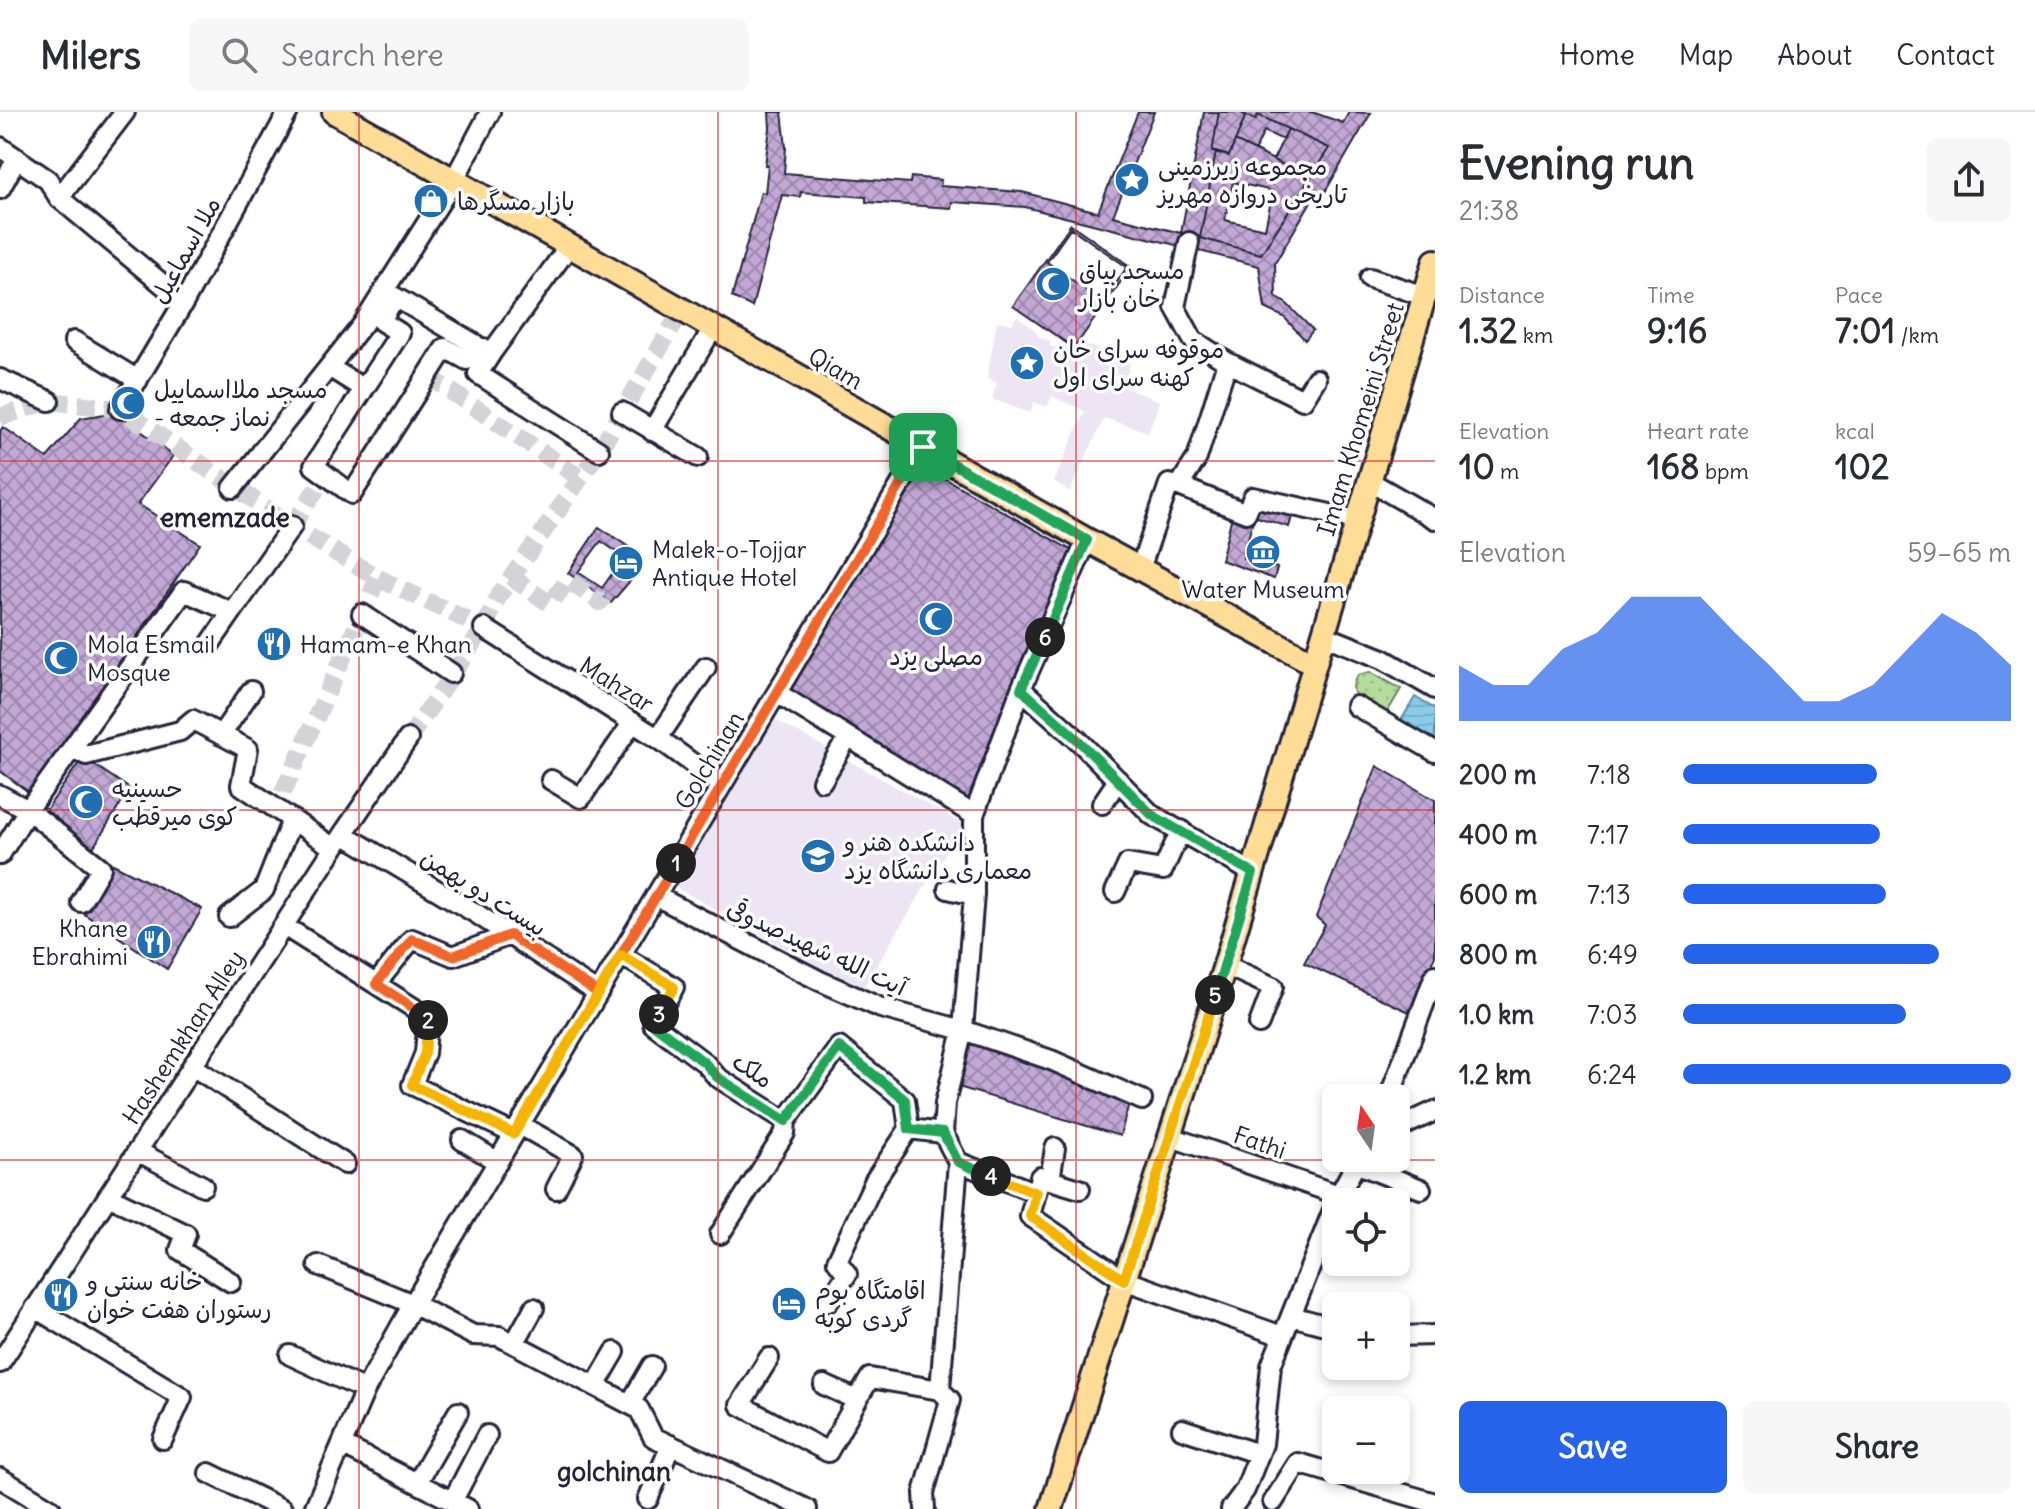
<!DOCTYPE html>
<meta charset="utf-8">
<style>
:root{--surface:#fff;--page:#f7f7f7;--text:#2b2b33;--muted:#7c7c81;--line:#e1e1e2;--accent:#2563eb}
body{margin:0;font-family:Delius,"Playpen Sans Arabic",sans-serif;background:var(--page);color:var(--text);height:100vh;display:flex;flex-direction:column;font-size:30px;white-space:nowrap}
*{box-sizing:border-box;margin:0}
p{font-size:26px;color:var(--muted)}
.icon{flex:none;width:44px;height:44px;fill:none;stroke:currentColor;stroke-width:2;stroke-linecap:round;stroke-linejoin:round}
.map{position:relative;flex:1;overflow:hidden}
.side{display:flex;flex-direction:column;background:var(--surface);width:600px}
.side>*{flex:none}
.needle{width:52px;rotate:347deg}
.buttons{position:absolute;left:1322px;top:972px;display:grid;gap:16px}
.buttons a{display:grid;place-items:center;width:88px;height:88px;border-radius:12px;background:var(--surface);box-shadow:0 4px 12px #0003;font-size:40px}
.pin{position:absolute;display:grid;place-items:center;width:68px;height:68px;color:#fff;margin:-34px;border-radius:16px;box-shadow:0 4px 12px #0006}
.km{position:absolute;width:40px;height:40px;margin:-20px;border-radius:50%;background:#222;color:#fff;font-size:22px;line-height:40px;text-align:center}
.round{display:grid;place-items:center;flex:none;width:84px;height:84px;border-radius:12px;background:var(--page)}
.overview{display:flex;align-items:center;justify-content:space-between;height:136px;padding:0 24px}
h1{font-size:44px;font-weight:800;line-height:60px}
.stats{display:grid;grid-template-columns:repeat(3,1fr);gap:12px;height:136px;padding:8px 24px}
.stats div{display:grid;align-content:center}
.stats b{font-size:34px;font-weight:800}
.stats small{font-size:22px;font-weight:400}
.stats p{font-size:22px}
.chart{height:224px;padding:16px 24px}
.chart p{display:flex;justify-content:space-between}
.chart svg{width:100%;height:144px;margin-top:8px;fill:var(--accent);opacity:.7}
.action{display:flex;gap:16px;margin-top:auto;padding:16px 24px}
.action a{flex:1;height:92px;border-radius:12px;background:var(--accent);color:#fff;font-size:32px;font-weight:800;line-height:92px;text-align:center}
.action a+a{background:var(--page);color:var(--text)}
ul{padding:0 24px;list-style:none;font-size:26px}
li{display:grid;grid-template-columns:128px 96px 1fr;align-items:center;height:60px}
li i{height:20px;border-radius:10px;background:var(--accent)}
header{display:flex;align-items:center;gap:48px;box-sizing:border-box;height:112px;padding:0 40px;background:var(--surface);border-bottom:2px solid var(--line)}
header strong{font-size:38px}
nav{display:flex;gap:44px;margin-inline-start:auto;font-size:28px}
.search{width:560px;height:72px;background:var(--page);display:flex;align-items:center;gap:20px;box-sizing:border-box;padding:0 28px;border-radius:12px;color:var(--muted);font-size:30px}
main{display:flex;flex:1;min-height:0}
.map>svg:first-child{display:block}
.built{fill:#ede5f3}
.grass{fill:url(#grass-dots);stroke:#6a806a;stroke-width:2}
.water{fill:url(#water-rules);stroke:#5f88a3;stroke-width:2}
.building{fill:url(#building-cross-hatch);stroke:#22223b;stroke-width:2;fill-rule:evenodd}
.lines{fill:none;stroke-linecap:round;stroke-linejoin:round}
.minor-tunnel{stroke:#d3d3d8;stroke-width:18;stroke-dasharray:18 9;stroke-linecap:butt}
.minor-casing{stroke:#22223b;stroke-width:24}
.major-casing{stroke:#22223b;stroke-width:28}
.minor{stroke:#fff;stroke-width:18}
.major{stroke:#ffdd96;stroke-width:22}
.split-1-casing{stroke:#fff;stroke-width:16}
.split-2-casing{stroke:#fff;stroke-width:16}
.split-3-casing{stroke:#fff;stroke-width:16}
.split-4-casing{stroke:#fff;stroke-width:16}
.split-5-casing{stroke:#fff;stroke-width:16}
.split-6-casing{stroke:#fff;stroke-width:16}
.split-7-casing{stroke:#fff;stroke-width:16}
.split-1{stroke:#f0652b;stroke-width:10}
.split-2{stroke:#f0652b;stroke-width:10}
.split-3{stroke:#f5b400;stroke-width:10}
.split-4{stroke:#22a559;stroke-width:10}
.split-5{stroke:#f5b400;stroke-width:10}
.split-6{stroke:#22a559;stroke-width:10}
.split-7{stroke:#22a559;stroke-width:10}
.grid{fill:none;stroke:#d62828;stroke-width:2;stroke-opacity:0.55}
.labels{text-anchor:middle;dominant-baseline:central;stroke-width:7;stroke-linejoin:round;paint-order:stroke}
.poi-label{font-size:24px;fill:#22223b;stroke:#fff;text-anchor:start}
.street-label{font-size:24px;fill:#22223b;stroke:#fff}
.neighbourhood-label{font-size:26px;font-weight:bold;fill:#22223b;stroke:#fff}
</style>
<header>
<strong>Milers</strong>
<div class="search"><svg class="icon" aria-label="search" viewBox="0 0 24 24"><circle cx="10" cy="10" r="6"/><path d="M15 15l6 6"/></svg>Search here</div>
<nav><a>Home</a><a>Map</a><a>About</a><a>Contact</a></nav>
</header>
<main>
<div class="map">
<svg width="1435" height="1397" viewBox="0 0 1435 1397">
<defs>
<pattern id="grass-dots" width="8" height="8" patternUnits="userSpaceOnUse" patternTransform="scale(2)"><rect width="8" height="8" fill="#b3dd9a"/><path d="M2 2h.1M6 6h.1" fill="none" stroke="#9abd86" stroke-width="1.8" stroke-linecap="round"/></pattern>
<pattern id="water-rules" width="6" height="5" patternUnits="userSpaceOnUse" patternTransform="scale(2)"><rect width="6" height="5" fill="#88cce9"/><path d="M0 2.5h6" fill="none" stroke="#75afc9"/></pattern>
<pattern id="building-cross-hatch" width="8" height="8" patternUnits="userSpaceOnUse" patternTransform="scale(2)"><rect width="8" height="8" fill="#c3a8d6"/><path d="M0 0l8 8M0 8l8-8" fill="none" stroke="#9e88af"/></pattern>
</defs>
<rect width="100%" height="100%" fill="#fff"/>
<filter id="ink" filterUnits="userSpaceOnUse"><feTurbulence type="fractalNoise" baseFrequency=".0125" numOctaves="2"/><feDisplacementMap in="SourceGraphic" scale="16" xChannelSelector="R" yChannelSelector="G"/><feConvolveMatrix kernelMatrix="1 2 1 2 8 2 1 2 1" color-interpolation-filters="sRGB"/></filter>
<g filter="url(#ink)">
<path class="built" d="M1017,204L1036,219L1037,224L1050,229L1051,235L1074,236L1081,232L1131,246L1125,276L1160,289L1148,320L1104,306L1070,380L1054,369L1085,299L1052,284L1047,295L1034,290L1030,301L992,287L997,271L987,266L997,209L1012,212Z
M770,605L963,712L862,878L675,775Z"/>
<path class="grass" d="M1370,560L1401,577L1385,604C1369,594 1342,585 1358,563Z"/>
<path class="water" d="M1415,585L1435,597V633L1399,612Z"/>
<path class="building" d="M769,0H782L786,35L784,61L910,71L911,65L941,68L940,74L1022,80L1098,100L1138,0H1154L1113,104L1181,121L1204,0H1219L1212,40H1216L1200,126L1261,142L1329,36L1258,3L1255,8L1239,0H1312L1343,11L1349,0L1371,1L1322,85L1316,81L1275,151L1276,185L1287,192L1313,218L1305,228L1284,205L1265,196L1259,154L1025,95L952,90L951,96L866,90V85L801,80L800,85L782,83L752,195L732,185L761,80L765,81L768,53H765L770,16Z
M1219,0H1239L1246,3L1229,44L1212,40Z
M1246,3L1255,8L1258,3L1288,17L1283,28L1264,19L1255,39L1235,29Z
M1288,17L1329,36L1310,66L1273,48Z
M1235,29L1310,66L1261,142L1200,126L1216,40L1229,44ZM1233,70L1273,79L1265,117L1225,108Z
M1071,112L1131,155L1074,236L1013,194ZM1071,116L1127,155L1103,190L1047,150Z
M117,300L173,344L138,392L200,432L30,681L0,659V319L3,315L47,346L81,306Z
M916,350L1076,441L969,691L785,573Z
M1253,390L1293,401L1289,415L1254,404L1243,446L1277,456L1274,467L1221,448L1233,400Z
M599,415L639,442L628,457L635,463L611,491L568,461ZM601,429L624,445L602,476L578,460Z
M83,645L130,677L89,742L42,704Z
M1377,654L1435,688V844L1409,900L1304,851L1325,813L1316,805Z
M113,752L202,797L167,857L84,802Z
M963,924L1049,951L1130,988L1120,1024L952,973Z"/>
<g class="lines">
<path class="minor-tunnel" d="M428,264L580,366
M0,305L49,289L120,297L292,414L378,466L283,680L278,698
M292,414L326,363
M511,465L550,492L568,468L600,490L603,485
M378,466L484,516
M408,627L484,516L498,485L599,339L682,198"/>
<defs>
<path id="minor" d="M0,35L48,68L59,86L184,190
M0,77L17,46
M59,86L125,0
M1189,130L1175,195L1193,228L1227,250L1303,288L1316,267
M1370,166L1424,184
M395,185L475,232L467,248L445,236L352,382L314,354L400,221L381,209Z
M74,229L138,268
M483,236L492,240L569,134
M492,240L478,262L599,339
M329,255L364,277
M0,267L49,289
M120,297L184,190L288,0
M622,300L698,345
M652,319L713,216
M1369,369L1435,407
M1179,374L1246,401L1253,385L1357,408
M233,376L363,212L454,68L490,0
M1140,457L1169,372L1179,374L1197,346L1227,250
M362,502L451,561
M484,516L662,629L722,673
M1323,523L1383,547L1435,577
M210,532L232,500
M1021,577L1078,628L1152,703L1253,761
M777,581L974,703
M1356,594L1435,640
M221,623L251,579
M658,626L706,555
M72,636L86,643L180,619L193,608L248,637L241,673L334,736
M551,668L581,686L633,610
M822,669L848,625
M0,683L28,698L101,756L81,790
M1102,692L1118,668
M343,722L477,802L598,881
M0,743L28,698L184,479L232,500L292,414
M948,777L974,783
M1115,780L1128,752L1163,758L1181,718
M656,784L820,869L881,896L963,918L1051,948L1142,988
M229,805L264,778L292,707
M284,814L428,905L425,941L412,973L514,1022
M621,843L674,875L653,912L705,951L717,965L786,1009L839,935L905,988L909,1017
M1225,853L1273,875L1259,912
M376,872L412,827L453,844L510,823
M192,954L345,1052
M1389,986L1435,863
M520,1013L573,1043L556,1077
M1396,1017L1435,999
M1171,1025L1339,1083L1359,1046
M462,1028L498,1050
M137,1039L203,1074
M958,1050L943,1021L945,991L963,918L974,783V703L1021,577L1087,428
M958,1050L1036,1081L1030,1104L1124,1168L1282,1224
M1355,1051L1421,1077
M1050,1068L1055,1036
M1036,1081L1040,1065L1080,1077
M108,1084L186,1122L180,1138L231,1170
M720,1122L785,1021L786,1009
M318,1153L413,1192L473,1223L499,1224L639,1297L653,1325L807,1397
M828,1190L847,1162L837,1149L875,1068L909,1017L943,1021
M35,1196L182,1285L163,1327
M1291,1204L1336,1216
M1396,1224L1435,1223
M514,1232L534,1196
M290,1243L365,1278
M769,1246L740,1293L828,1340L857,1288
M0,1251L343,722L408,627
M824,1273L857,1288L870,1266L940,1278
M595,1274L615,1240
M630,1292L652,1254
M1182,1317L1259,1342
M342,1333L468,1397
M209,1361L282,1397
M0,1366L51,1397
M417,1371L458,1300
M648,1387L671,1333
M453,1388L487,1323
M1273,1390L1298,1351L1435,1391
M314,1397L365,1278L413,1192L923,335
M925,1397L924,1381L950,1288L940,1278L958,1050
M1231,1397L1245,1378L1263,1332L1271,1254L1339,1083"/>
<path id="major" d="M334,0L1087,428L1315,552
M1051,1397L1225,853L1435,149"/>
</defs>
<use href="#minor" class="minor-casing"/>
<use href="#major" class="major-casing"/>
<use href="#minor" class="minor"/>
<use href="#major" class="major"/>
</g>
</g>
<g class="lines" filter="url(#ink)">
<defs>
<path id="split-1" d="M676,751L923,335"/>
<path id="split-2" d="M428,908V905L376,872L412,827L453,844L510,823L598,881L676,751"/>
<path id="split-3" d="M428,908L425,941L412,973L514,1022L621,843L674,875L659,902"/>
<path id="split-4" d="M659,902L653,912L705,951L717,965L786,1009L839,935L905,988L909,1017L943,1021L958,1050L991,1064"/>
<path id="split-5" d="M991,1064L1036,1081L1030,1104L1124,1168L1215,883"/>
<path id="split-6" d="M1045,525L1021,577L1078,628L1152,703L1253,761L1215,883"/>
<path id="split-7" d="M923,335L1087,428L1045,525"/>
</defs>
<use href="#split-1" class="split-1-casing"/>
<use href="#split-2" class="split-2-casing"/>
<use href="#split-3" class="split-3-casing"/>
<use href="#split-4" class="split-4-casing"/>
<use href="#split-5" class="split-5-casing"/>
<use href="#split-6" class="split-6-casing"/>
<use href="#split-7" class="split-7-casing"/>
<use href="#split-1" class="split-1"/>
<use href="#split-2" class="split-2"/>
<use href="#split-3" class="split-3"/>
<use href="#split-4" class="split-4"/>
<use href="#split-5" class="split-5"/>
<use href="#split-6" class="split-6"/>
<use href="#split-7" class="split-7"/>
</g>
<path class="grid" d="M359,0V1397M718,0V1397M1076,0V1397M0,349H1435M0,698H1435M0,1048H1435"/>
<defs>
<symbol id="sight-disc" viewBox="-11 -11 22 22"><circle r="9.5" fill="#1f6fb2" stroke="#fff"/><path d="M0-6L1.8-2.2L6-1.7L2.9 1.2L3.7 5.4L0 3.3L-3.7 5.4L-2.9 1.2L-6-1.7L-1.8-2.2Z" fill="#fff"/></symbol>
<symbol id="shop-disc" viewBox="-11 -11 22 22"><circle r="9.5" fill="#1f6fb2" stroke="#fff"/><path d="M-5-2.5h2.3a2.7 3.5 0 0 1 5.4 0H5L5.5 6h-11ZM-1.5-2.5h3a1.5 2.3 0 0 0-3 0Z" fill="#fff"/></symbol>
<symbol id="mosque-disc" viewBox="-11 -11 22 22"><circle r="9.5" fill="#1f6fb2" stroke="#fff"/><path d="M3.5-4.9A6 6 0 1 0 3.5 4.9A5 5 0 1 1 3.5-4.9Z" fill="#fff"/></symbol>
<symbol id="museum-disc" viewBox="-11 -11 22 22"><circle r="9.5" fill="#1f6fb2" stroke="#fff"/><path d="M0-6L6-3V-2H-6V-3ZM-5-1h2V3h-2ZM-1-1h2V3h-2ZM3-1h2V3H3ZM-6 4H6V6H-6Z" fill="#fff"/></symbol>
<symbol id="hotel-disc" viewBox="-11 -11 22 22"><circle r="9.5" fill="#1f6fb2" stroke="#fff"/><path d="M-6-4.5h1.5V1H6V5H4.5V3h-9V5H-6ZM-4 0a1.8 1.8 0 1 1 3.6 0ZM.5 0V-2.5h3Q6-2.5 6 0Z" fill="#fff"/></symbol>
<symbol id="restaurant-disc" viewBox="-11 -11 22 22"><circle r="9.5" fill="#1f6fb2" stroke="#fff"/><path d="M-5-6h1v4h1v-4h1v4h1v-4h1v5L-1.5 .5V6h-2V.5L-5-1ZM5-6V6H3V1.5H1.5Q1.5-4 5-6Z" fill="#fff"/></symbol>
<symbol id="university-disc" viewBox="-11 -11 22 22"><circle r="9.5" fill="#1f6fb2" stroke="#fff"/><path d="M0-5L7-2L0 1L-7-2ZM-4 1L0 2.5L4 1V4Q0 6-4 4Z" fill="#fff"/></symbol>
</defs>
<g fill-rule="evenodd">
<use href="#sight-disc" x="1112" y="48" width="40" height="40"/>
<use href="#shop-disc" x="411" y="69" width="40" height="40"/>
<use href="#mosque-disc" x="1033" y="152" width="40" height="40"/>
<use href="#sight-disc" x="1007" y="231" width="40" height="40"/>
<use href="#mosque-disc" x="108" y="271" width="40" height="40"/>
<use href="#museum-disc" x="1243" y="420" width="40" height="40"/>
<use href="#hotel-disc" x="606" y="431" width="40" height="40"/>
<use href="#mosque-disc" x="916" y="487" width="40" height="40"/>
<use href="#restaurant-disc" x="254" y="512" width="40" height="40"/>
<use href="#mosque-disc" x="41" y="526" width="40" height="40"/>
<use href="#mosque-disc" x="66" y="670" width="40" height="40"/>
<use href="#university-disc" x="798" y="724" width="40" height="40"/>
<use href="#restaurant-disc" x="134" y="810" width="40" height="40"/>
<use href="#restaurant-disc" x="41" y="1163" width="40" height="40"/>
<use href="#hotel-disc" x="769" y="1172" width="40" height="40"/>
</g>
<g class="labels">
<g class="poi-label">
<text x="1158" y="54">مجموعه زیرزمینی<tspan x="1158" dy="28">تاریخی دروازه مهریز</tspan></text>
<text x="457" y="89">بازار مسگرها</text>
<text x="1079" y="158">مسجد بیاق<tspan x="1079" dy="28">خان بازار</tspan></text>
<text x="1053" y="237">موقوفه سرای خان<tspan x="1053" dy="28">کهنه سرای اول</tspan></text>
<text x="154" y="277">مسجد ملااسماییل<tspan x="154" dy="28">- نماز جمعه</tspan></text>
<text x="652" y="437">Malek-o-Tojjar<tspan x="652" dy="28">Antique Hotel</tspan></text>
<text x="1263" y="477" text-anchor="middle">Water Museum</text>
<text x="87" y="532">Mola Esmail<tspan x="87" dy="28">Mosque</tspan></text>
<text x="300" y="532">Hamam-e Khan</text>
<text x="936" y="544" text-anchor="middle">مصلی یزد</text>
<text x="112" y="676">حسینیه<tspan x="112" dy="28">کوی میرقطب</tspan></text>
<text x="844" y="730">دانشکده هنر و<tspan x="844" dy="28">معماری دانشگاه یزد</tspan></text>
<text x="128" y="816" text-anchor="end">Khane<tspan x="128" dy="28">Ebrahimi</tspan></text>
<text x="87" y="1169">خانه سنتی و<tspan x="87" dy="28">رستوران هفت خوان</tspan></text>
<text x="815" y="1178">اقامتگاه بوم<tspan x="815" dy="28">گردی کوبه</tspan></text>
</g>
<g class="street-label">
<text transform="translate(185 138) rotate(-61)">ملا اسماعیل</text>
<text transform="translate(836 256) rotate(30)">Qiam</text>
<text transform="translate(1360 307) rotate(-73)">Imam Khomeini Street</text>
<text transform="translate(617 572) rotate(32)">Mahzar</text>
<text transform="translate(709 648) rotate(-59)">Golchinan</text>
<text transform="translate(484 780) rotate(32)">بیست دو بهمن</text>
<text transform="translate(817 835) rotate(25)">آیت الله شهیدصدوقی</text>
<text transform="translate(183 925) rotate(-57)">Hashemkhan Alley</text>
<text transform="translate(753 958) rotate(34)">ملک</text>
<text transform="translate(1260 1030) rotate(19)">Fathi</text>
</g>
<g class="neighbourhood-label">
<text x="225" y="405">ememzade</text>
<text x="614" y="1359">golchinan</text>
</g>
</g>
</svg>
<div class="buttons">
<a><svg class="needle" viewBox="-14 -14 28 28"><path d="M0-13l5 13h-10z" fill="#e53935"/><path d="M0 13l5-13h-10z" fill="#7c7c81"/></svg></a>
<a><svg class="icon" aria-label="locate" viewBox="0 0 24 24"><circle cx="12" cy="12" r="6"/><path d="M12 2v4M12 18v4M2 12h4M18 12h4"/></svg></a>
<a>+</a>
<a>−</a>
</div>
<div class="pin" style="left:923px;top:335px;background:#1e9e55"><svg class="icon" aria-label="arrive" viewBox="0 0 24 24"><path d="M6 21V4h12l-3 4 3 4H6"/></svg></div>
<b class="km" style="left:676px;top:751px">1</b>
<b class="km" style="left:428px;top:908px">2</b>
<b class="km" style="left:659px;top:902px">3</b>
<b class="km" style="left:991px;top:1064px">4</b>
<b class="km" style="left:1215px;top:883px">5</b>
<b class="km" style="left:1045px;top:525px">6</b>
</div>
<section class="side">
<div class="overview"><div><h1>Evening run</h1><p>21:38</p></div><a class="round"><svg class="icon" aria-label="share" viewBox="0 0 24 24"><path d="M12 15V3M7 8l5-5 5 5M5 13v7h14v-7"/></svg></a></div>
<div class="stats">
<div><p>Distance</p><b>1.32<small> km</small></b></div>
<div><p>Time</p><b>9:16</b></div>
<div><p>Pace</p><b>7:01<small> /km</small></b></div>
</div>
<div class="stats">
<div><p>Elevation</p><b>10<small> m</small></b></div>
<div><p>Heart rate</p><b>168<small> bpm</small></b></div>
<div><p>kcal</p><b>102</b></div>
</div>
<div class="chart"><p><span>Elevation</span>59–65 m</p>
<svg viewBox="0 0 160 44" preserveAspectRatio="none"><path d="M0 44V27L10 33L20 33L30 22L40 17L50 6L60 6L70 6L80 17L90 27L100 38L110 38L120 33L130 22L140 11L150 17L160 27V44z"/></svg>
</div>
<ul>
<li><b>200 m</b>7:18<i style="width:59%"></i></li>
<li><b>400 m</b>7:17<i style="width:60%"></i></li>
<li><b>600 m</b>7:13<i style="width:62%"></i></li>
<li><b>800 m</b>6:49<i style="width:78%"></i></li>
<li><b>1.0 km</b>7:03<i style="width:68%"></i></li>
<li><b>1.2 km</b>6:24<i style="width:100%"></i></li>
</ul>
<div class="action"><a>Save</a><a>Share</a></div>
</section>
</main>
